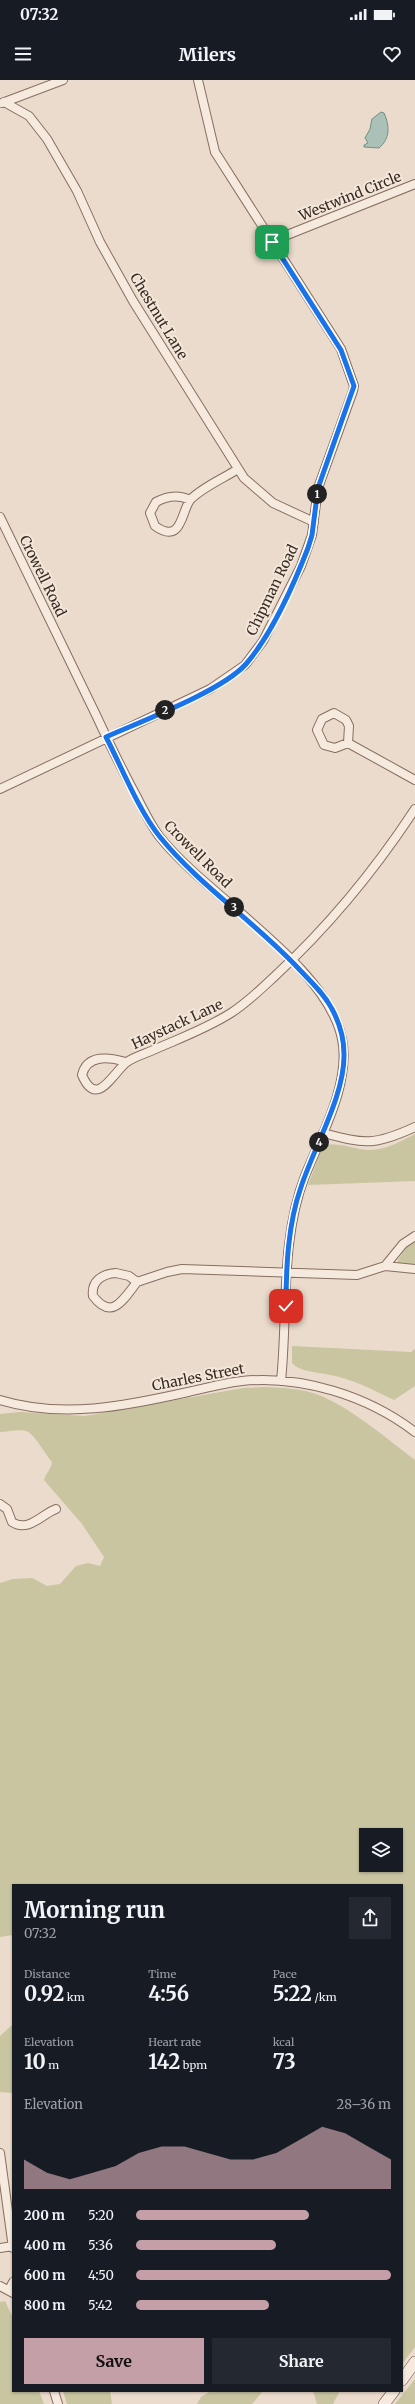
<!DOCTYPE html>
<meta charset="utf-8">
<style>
:root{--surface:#171b24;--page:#242831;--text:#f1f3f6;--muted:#9ea1a6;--accent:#c49fa8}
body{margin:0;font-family:Merriweather,serif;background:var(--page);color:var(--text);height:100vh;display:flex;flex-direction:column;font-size:15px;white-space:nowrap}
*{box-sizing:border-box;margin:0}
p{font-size:13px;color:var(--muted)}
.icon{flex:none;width:22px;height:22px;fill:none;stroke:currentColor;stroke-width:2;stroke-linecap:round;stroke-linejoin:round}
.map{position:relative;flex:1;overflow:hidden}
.sheet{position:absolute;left:12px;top:1804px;width:391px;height:508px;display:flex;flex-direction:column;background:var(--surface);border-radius:0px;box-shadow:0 1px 3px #0004}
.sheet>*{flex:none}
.fabs{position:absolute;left:359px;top:1748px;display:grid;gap:8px}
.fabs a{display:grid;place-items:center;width:44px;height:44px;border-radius:0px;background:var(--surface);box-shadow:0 1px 3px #0004;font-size:20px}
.pin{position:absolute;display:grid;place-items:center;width:34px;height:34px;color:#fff;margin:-17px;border-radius:8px;box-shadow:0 2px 6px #0006}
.km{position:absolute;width:20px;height:20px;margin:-10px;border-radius:50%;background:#222;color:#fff;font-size:11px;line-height:20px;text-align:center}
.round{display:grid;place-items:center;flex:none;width:42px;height:42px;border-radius:0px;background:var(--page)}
.overview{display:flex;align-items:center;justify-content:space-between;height:68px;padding:0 12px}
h1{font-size:22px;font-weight:700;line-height:30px}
.metrics{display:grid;grid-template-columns:repeat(3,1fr);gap:6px;height:68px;padding:4px 12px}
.metrics div{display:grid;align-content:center}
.metrics b{font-size:20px;font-weight:700}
.metrics small{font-size:11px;font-weight:400}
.metrics p{font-size:11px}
.chart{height:112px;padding:8px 12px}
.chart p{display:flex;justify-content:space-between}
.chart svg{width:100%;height:72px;margin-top:4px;fill:var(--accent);opacity:.7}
.button{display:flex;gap:8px;margin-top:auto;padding:8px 12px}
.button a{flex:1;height:46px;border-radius:0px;background:var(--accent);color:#111;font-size:16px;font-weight:700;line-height:46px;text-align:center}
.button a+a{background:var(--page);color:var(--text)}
ul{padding:0 12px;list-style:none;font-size:13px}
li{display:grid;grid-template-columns:64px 48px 1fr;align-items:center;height:30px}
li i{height:10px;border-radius:5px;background:var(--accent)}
.status{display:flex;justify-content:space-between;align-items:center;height:28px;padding:0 20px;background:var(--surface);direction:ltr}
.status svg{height:11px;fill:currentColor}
header{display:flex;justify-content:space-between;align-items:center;height:52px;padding:0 12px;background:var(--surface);font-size:18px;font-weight:700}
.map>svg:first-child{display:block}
.green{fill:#c8c5a0;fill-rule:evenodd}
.water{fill:#abc0b6;stroke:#728e82}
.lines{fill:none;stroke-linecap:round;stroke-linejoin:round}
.street-casing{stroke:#866e61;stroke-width:10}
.secondary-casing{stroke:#684f44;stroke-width:12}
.street{stroke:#f6eade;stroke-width:8}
.secondary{stroke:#f6eade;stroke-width:11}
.route-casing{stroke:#fff;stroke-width:8}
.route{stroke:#1a73e8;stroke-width:5}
.labels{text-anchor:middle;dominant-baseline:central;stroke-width:4;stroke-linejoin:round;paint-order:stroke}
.street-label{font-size:14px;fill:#382923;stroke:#f3e7da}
</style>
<div class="status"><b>07:32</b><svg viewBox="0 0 49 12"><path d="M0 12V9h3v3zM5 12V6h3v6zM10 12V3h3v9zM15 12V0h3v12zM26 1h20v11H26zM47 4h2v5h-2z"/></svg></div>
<header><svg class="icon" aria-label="menu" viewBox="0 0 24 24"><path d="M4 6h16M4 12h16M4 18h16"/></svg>Milers<svg class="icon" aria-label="heart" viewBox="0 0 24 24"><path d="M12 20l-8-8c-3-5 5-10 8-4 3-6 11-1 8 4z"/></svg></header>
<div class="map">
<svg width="415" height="2324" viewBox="0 0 415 2324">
<rect width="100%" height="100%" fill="#ebdbcc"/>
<path class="green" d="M415,1054V1101L308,1105L323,1066C338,1061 355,1070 370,1070C386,1070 401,1061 415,1054Z
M415,1160V1186L398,1183V1180L408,1165Z
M292,1266L411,1272L415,1269V1306L394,1320C373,1310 353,1299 330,1295C318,1292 300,1292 292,1283Z
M264,1307C281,1308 299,1308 316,1314C348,1325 387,1359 415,1380V2267L402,2284V1805H13V1855L0,1857V1503L13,1499L32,1498L47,1506L60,1504L76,1486L88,1483L100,1486L104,1477L82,1444L44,1400C46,1393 51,1390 52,1382C45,1374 34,1353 26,1351C18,1349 8,1352 0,1352V1334L20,1332L85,1336L243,1308ZM366,1755H396V1785H366Z
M13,1944V2013L0,2012V1956Z
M5,2221L13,2238V2311H39L44,2324H0V2222Z
M415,2299V2324H395Z
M63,2311H110L112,2324H67Z
M211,2311H263L252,2324H197L201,2317Z
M313,2311H340L333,2324H317Z"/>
<path class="water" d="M381,32L384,33C390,46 390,59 379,68L364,67V65L368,63L365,58L370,49L372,39Z"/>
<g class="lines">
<defs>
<path id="street" d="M4,22L29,36L47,59L77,111L100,162L133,221L244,398L273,423L314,442
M2,23L63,0
M272,161L415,104
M190,420C178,414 167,416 156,422L150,433L155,446C183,466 181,429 191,419C203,407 224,398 238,389
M0,437C32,504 65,570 97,637C108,661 120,685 132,708C141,724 148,741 159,756C206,816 327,884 342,959C351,1003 321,1056 305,1096C280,1160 288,1234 281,1301
M334,633L346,640L349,646L348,663L335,668L324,665L317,650L322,639Z
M348,663L415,700
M0,709L210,609L245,585L263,561L301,486L312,455L318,408L353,311L354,306L341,269L215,72L198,0
M126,982C109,977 87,974 82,995C97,1030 113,992 127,982C134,977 144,974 151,971C178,959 206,949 231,933C247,923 261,909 275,896C329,846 375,790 415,729
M323,1053C365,1064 374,1066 415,1047
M415,1156L403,1164L385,1186L415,1189
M116,1193L129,1196L137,1202C123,1220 112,1241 93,1216C91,1201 102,1194 116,1193Z
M137,1202L167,1192L182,1189L357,1195L385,1186
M0,1320C62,1339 126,1326 188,1312C206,1308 224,1303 242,1301C302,1295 368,1316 415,1352
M0,1424L7,1429L12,1442C28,1453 42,1434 56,1429
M0,2073L13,2168
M0,2168L13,2166
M0,2206L13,2213
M9,2210L13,2202
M54,2311L58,2324"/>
<path id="secondary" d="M402,2300L415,2282
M384,2324L394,2311"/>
</defs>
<use href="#street" class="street-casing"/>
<use href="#secondary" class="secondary-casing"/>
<use href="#street" class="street"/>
<use href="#secondary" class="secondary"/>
</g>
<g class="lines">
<defs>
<path id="route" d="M272,162L341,270L354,306L318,408L312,455L308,468C294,504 271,555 246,584C222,611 142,641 106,657C122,688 139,731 160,757C200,806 255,842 298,888C310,901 324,913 332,929C339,942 344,959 344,974C345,1015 314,1067 301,1107C288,1144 286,1187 286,1226"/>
</defs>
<use href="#route" class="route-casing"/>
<use href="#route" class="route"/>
</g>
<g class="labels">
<g class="street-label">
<text transform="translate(350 116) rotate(-22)">Westwind Circle</text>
<text transform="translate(159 236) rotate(59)">Chestnut Lane</text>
<text transform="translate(43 496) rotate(64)">Crowell Road</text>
<text transform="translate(272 510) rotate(-64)">Chipman Road</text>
<text transform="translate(198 774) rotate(45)">Crowell Road</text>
<text transform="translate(177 944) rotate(-25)">Haystack Lane</text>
<text transform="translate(198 1297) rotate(-11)">Charles Street</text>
</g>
</g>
</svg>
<div class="fabs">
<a><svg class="icon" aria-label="layers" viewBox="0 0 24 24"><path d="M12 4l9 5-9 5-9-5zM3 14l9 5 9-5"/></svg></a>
</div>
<div class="pin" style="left:272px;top:162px;background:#1e9e55"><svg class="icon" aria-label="arrive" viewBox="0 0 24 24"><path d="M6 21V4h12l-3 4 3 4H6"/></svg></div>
<div class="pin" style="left:286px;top:1226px;background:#d93025"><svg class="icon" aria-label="check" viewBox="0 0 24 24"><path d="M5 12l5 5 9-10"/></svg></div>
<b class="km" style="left:317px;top:414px">1</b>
<b class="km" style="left:165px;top:630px">2</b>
<b class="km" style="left:234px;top:827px">3</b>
<b class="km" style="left:319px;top:1062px">4</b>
<section class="sheet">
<div class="overview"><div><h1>Morning run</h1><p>07:32</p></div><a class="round"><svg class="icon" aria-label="share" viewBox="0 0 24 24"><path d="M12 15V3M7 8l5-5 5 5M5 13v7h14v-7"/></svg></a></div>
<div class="metrics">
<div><p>Distance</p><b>0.92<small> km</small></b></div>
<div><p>Time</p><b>4:56</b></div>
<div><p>Pace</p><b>5:22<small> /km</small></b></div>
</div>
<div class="metrics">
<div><p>Elevation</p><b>10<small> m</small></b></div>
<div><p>Heart rate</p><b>142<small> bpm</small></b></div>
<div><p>kcal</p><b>73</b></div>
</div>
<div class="chart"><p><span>Elevation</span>28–36 m</p>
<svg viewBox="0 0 160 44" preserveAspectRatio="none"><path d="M0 44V26L10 34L20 38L30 34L40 30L50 22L60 18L70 18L80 22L90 26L100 26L110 22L120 14L130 6L140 10L150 18L160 26V44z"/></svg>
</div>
<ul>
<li><b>200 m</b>5:20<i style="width:68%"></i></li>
<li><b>400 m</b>5:36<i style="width:55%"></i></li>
<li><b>600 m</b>4:50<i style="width:100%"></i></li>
<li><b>800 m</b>5:42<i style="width:52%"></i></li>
</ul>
<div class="button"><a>Save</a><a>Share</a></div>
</section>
</div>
